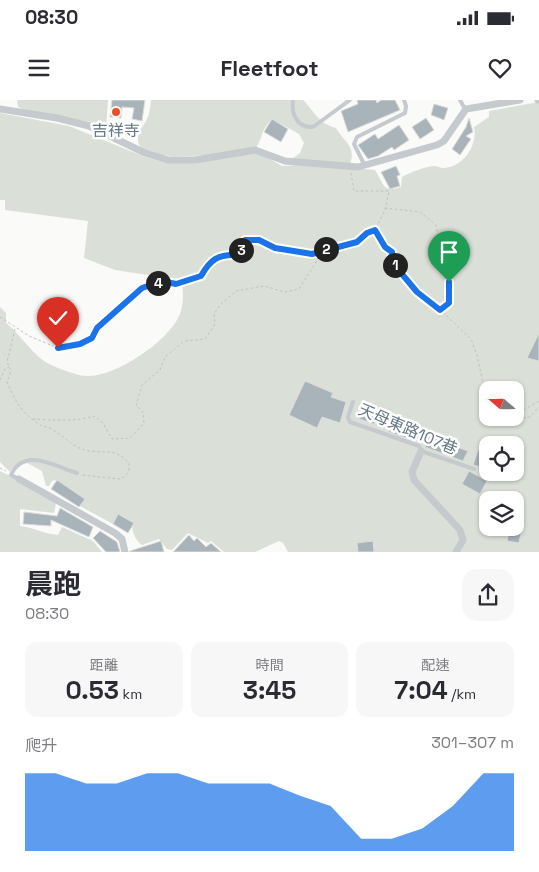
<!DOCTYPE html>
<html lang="zh-TW">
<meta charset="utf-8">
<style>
:root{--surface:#fff;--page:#f7f7f7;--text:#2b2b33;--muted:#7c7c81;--accent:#1a73e8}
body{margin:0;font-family:"Space Grotesk","Noto Sans TC",sans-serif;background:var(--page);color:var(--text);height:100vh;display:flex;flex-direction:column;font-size:19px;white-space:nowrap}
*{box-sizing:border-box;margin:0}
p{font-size:16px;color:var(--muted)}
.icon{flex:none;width:28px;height:28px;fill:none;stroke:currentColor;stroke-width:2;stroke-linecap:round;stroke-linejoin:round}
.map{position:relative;height:452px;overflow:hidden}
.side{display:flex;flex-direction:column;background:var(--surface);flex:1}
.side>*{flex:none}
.needle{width:32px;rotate:290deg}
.buttons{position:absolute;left:479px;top:281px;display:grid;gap:10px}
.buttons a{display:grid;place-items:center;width:45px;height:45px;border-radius:10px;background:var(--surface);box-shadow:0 1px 4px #0004;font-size:25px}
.pin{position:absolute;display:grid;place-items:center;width:42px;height:42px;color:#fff;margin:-51px -21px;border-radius:50% 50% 50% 0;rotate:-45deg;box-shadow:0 0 5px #0007}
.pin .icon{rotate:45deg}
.km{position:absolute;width:25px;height:25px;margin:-12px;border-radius:50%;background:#222;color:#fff;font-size:14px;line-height:25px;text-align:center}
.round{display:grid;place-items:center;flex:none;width:52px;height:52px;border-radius:15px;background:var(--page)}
.head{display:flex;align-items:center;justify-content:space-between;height:85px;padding:0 25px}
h1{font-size:28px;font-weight:700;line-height:38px}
.figures{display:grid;grid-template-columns:repeat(3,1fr);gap:8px;height:85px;padding:5px 25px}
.figures div{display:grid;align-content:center;border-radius:12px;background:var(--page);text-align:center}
.figures b{font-size:25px;font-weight:700}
.figures small{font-size:14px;font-weight:400}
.figures p{font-size:14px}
.chart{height:140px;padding:10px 25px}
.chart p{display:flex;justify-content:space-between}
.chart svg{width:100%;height:90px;margin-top:5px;fill:var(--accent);opacity:.7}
.status{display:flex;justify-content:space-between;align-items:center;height:35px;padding:0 25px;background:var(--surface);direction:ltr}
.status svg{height:14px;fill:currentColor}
header{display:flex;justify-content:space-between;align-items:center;height:65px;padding:0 25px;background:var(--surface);font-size:22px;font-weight:700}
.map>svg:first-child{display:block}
.green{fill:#dae0d7;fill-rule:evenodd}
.building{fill:#a9b3ba;stroke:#dcdcda}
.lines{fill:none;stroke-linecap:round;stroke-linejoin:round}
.path{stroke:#bdc1c3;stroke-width:1;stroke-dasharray:2.5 2.5;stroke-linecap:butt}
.lane{stroke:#c5cace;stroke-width:4}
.street{stroke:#c5cace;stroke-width:7}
.route-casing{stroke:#fff;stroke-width:10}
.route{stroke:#1a73e8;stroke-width:6}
.poi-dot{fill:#ec4e26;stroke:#fff;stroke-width:2}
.labels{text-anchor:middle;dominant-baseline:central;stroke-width:5;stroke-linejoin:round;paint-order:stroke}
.poi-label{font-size:16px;fill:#637784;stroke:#fff}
.street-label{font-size:16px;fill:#637784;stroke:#fff}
</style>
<div class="status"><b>08:30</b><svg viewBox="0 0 49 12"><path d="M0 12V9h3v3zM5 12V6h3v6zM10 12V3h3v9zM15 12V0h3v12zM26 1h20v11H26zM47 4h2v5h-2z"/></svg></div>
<header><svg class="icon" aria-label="menu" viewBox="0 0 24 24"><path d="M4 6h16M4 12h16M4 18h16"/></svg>Fleetfoot<svg class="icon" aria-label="heart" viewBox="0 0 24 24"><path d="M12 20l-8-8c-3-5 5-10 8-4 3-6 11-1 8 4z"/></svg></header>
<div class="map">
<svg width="539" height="452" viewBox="0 0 539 452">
<rect width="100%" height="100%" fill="#fafaf8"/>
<path class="green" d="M17,0H108L106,28L25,10L18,7Z
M151,0H303C314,11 319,24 336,28C343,41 357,46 350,64L293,61V58L300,53L304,43L299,34L272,19C260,31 264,35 256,48C238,51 139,69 138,40C137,31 144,26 147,19C150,14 150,6 151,0Z
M539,2V240L536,239L527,258L539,261V452H288L283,443L279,441L255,452H224L211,441L208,443L188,433L172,450L167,449L159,439L142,445C135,440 131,431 133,423L118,415L113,424L80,406L84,398L57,380L52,381L49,386H46L42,371L27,363L13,367L10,372L0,362V207L6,213V223C20,234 29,250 44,261C53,267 69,272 79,275C108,283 166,243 178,218C183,210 184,194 182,185L174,179L115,170L84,158L88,121L5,110V100H0V13L69,26L145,57L167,63L254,53L265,56L282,66L316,64L375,70C384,84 382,93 401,87L402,77C412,72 425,66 435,66C438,66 440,68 443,68C463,68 478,45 474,27L489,17V11ZM488,290H515V318H488ZM488,345H515V372H488ZM488,400H515V428H488Z
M0,371L57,399L54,413L20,409V426C33,427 43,434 58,435L62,427L93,441L102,452H0Z"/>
<path class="building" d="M112,0H145L142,21L132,19L134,8L122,7L121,18L110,17Z
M357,0H376L377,3L381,0H395L400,10L348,32L341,11L358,4Z
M434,4L448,8L444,20L431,15Z
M426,18L434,30L420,39L412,27Z
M469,18L473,32L466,36L471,39L460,55L452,49L466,27Z
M272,19L288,29L281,42L264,32Z
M399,25L409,40L394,50L392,47L378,56L368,59L358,45L375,34L378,39Z
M396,66L400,75L397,76L400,86L390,89L381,72Z
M539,233V261L527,258Z
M305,281L333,293L331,297L346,302L340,323L322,317L317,328L289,315Z
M361,307L378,314L374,324L357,318Z
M393,320L412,327L407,338L389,332Z
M429,336L468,351L463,361L425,347Z
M478,350L488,353V369L473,365Z
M469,371L487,381L480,394L462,384Z
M57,380L85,399L79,407L51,389Z
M60,408L93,427L89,437L51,420V426L23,424L24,412L57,416Z
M118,414L134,423L128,433L113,424Z
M515,422L523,424L519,443L507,441L510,428H515Z
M100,431L117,442L120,452H106L93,438Z
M189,435L194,441L197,438L206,447L211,443L221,452H173Z
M161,441L164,452H130V451Z
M373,441L374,452H358L357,443Z"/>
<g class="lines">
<path class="path" d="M128,38L136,23
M351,73L354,91H389L385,110L375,130
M385,108L420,112L436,125L449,182V203L441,210
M0,217L29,236L58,248L80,244L92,238L97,229L142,188L162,181L176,184L201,176C210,160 218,154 236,155L244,147L245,140H259L275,148L312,154L357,142L367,133L375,130L385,147L391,152V161L417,192L432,202L471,239L477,255L488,307
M15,229L7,262L11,271L7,282C14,299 22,314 39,324C43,327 49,327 53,330C67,338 72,348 89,351C103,353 113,349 125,359C134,366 128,376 120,379L82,375
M0,280L4,270L9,267
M515,315L539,301
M503,318L515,319L530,317L539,307
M33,319C52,320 76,322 94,316L103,323L112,339L130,338L144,323L143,312L136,305L142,285L160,270L165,257L184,241L205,239L215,224L214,214L220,205L236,191L264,186L285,192L299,189L323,151
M0,368L6,371"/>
<path class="lane" d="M293,0C291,14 297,28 313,27L350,0
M460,0L465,9
M365,66L354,44L357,37L405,13L406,6L404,0
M353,302L348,317L350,322L419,346L421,351L474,369
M19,379L11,375C24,346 56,367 77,373"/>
<path class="street" d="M538,0H539
M0,9L57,18L89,26L145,53L168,60H195L255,50L285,61L358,67L437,45L444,41L466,9L520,0
M421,351L412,372L414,380L460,430L463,440L456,452
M19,379L115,433L122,439L125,452"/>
</g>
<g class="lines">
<defs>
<path id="route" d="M58,248L80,244L92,238L97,228L142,188L162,181L176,184L201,176C210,160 218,154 236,155L244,147L245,140H259L275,148L312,154L357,142L367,133L375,130L385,147L392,152L391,161L417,192L440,210L449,203V182"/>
</defs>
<use href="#route" class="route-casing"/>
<use href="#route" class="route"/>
</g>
<circle class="poi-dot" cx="116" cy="12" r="5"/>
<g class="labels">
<g class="poi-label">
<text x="116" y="30">吉祥寺</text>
</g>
<g class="street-label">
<text transform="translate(408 329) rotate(23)">天母東路107巷</text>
</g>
</g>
</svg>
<div class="buttons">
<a><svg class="needle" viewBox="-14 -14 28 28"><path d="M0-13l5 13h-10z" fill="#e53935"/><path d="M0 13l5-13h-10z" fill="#7c7c81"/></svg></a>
<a><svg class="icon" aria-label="locate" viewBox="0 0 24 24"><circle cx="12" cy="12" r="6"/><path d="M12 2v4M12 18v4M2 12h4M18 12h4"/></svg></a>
<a><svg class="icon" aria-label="layers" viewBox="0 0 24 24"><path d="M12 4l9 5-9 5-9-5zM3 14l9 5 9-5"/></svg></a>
</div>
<div class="pin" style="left:449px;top:182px;background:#1e9e55"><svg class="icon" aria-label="arrive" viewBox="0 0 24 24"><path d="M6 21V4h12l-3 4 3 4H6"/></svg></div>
<div class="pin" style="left:58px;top:248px;background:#d93025"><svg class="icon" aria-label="check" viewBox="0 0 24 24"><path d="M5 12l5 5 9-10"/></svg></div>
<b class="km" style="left:395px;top:165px">1</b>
<b class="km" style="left:326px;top:149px">2</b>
<b class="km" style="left:241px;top:150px">3</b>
<b class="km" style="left:158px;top:183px">4</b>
</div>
<section class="side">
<div class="head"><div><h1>晨跑</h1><p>08:30</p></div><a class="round"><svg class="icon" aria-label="share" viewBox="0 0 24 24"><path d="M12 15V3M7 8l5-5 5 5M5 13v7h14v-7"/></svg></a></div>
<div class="figures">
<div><p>距離</p><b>0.53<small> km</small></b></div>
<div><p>時間</p><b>3:45</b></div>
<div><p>配速</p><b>7:04<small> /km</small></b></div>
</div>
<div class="chart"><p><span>爬升</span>301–307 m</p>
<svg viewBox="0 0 160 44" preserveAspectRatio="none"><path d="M0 44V6L10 6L20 11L30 11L40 6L50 6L60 11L70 11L80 11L90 17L100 22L110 38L120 38L130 33L140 22L150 6L160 6V44z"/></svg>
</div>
</section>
